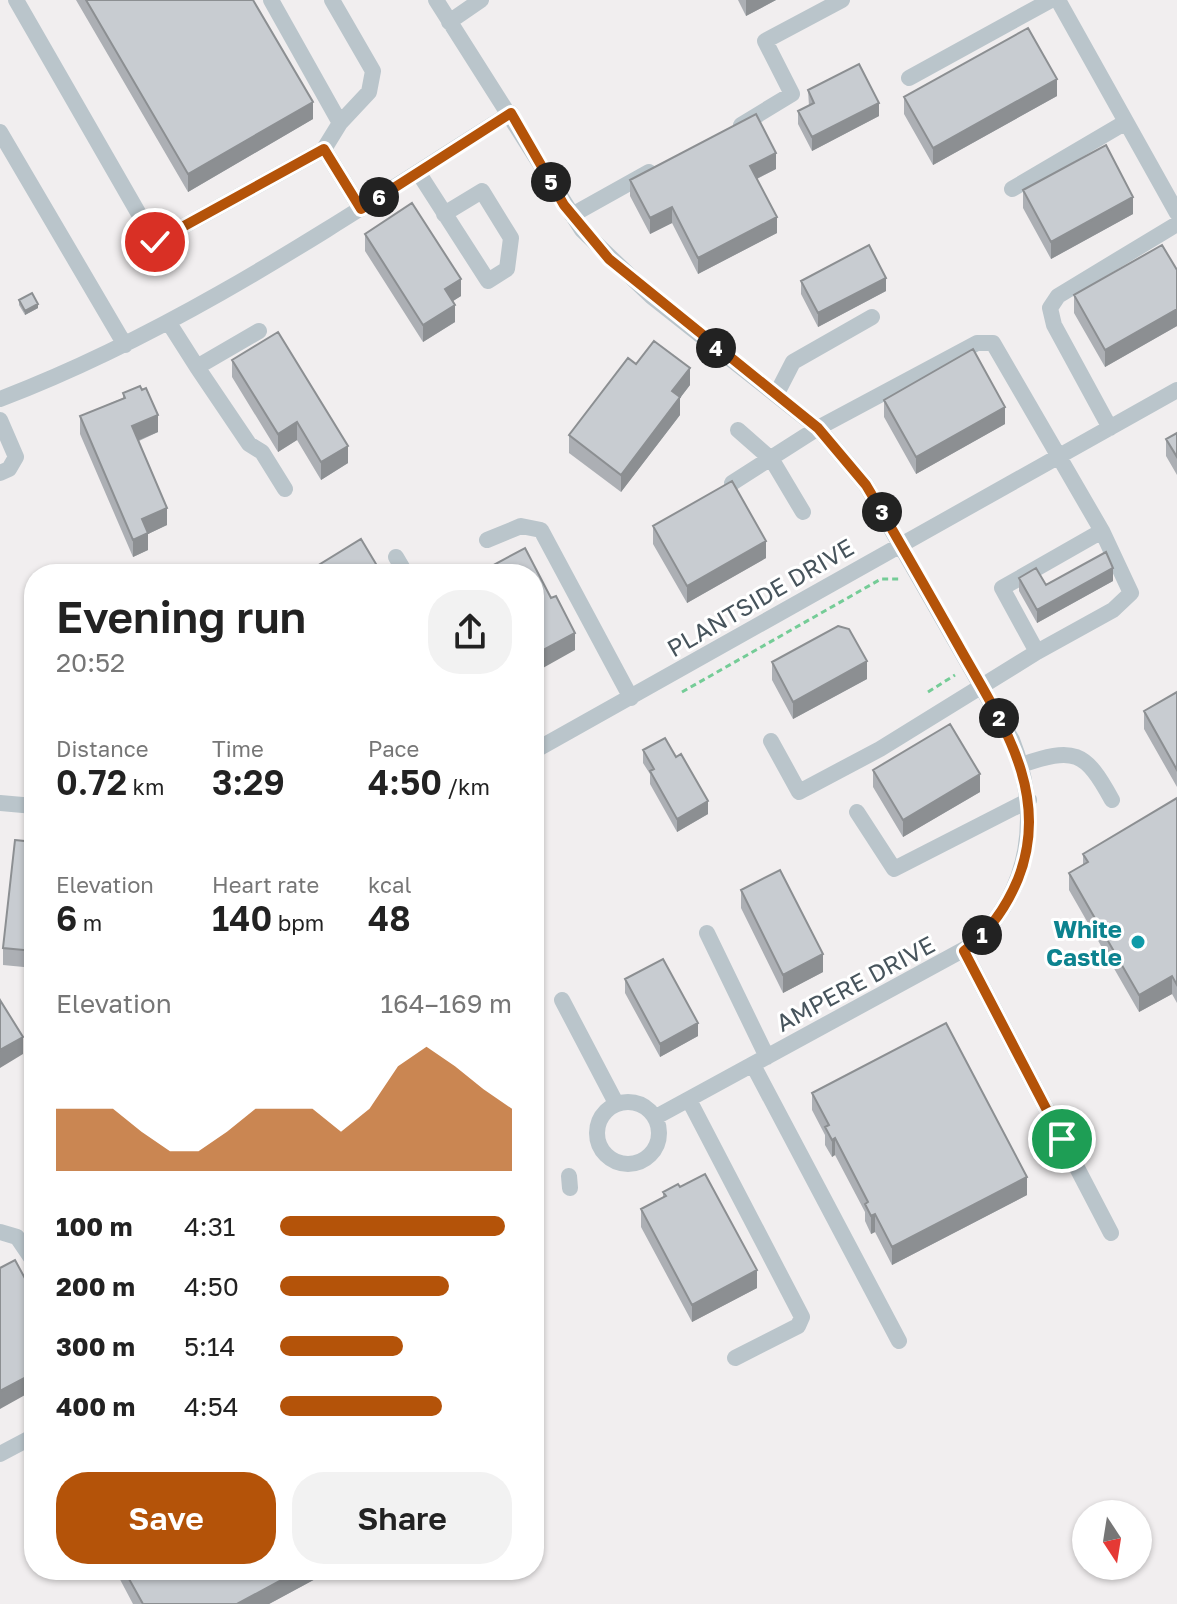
<!DOCTYPE html>
<meta charset="utf-8">
<style>
:root{--surface:#fff;--page:#f2f2f2;--text:#222;--muted:#767676;--accent:#b45309}
body{margin:0;font-family:"Golos Text",sans-serif;background:var(--page);color:var(--text);height:100vh;display:flex;flex-direction:column;font-size:30px;white-space:nowrap}
*{box-sizing:border-box;margin:0}
p{font-size:26px;color:var(--muted)}
.icon{flex:none;width:44px;height:44px;fill:none;stroke:currentColor;stroke-width:2;stroke-linecap:round;stroke-linejoin:round}
.map{position:relative;flex:1;overflow:hidden}
.side{position:absolute;left:24px;top:564px;width:520px;height:1016px;display:flex;flex-direction:column;background:var(--surface);border-radius:32px;box-shadow:0 2px 6px #0004}
.side>*{flex:none}
.needle{width:52px;rotate:168deg}
.buttons{position:absolute;left:1072px;top:1500px;display:grid;gap:16px}
.buttons a{display:grid;place-items:center;width:80px;height:80px;border-radius:50%;background:var(--surface);box-shadow:0 2px 6px #0004;font-size:40px}
.pin{position:absolute;display:grid;place-items:center;width:68px;height:68px;color:#fff;margin:-34px;border:4px solid #fff;border-radius:50%;box-shadow:0 2px 8px #0007}
.km{position:absolute;width:40px;height:40px;margin:-20px;border-radius:50%;background:#222;color:#fff;font-size:22px;line-height:40px;text-align:center}
.round{display:grid;place-items:center;flex:none;width:84px;height:84px;border-radius:32px;background:var(--page)}
.head{display:flex;align-items:center;justify-content:space-between;height:136px;padding:0 32px}
h1{font-size:44px;font-weight:600;line-height:60px}
.figures{display:grid;grid-template-columns:repeat(3,1fr);gap:12px;height:136px;padding:8px 32px}
.figures div{display:grid;align-content:center}
.figures b{font-size:34px;font-weight:600}
.figures small{font-size:22px;font-weight:400}
.figures p{font-size:22px}
.chart{height:224px;padding:16px 32px}
.chart p{display:flex;justify-content:space-between}
.chart svg{width:100%;height:144px;margin-top:8px;fill:var(--accent);opacity:.7}
.primary-button{display:flex;gap:16px;margin-top:auto;padding:16px 32px}
.primary-button a{flex:1;height:92px;border-radius:32px;background:var(--accent);color:#fff;font-size:32px;font-weight:600;line-height:92px;text-align:center}
.primary-button a+a{background:var(--page);color:var(--text)}
ul{padding:0 32px;list-style:none;font-size:26px}
li{display:grid;grid-template-columns:128px 96px 1fr;align-items:center;height:60px}
li i{height:20px;border-radius:10px;background:var(--accent)}
.map>svg:first-child{display:block}
.lines{fill:none;stroke-linecap:round;stroke-linejoin:round}
.path{stroke:#75cc97;stroke-width:3;stroke-dasharray:6 4;stroke-linecap:butt}
.minor{stroke:#bac5cb;stroke-width:16}
.wall{fill:#acafb4}
.shaded-wall{fill:#8c8f92}
.building{fill:#c8ccd1;stroke:#8c8f92;stroke-width:2}
.route-casing{stroke:#fff;stroke-width:16}
.route{stroke:#b45309;stroke-width:10}
.culture-dot{fill:#0f9aa8;stroke:#fff;stroke-width:3}
.labels{text-anchor:middle;dominant-baseline:central;stroke-width:6;stroke-linejoin:round;paint-order:stroke}
.street-label{font-size:24px;fill:#47545c;stroke:#fff}
.culture-label{font-size:24px;font-weight:bold;fill:#0d838f;stroke:#fff;text-anchor:end}
</style>
<div class="map">
<svg width="1177" height="1604" viewBox="0 0 1177 1604">
<rect width="100%" height="100%" fill="#f1eeef"/>
<g class="lines">
<path class="path" d="M682,692L881,579H902
M928,692L955,675"/>
<path class="minor" d="M16,0L155,242L324,149L361,209
M271,0L340,123
M436,0L582,230L652,297L818,428L866,485L1012,740C1041,814 1032,890 972,945L656,1117
M1058,0L1177,213
M449,22L481,0
M909,78L1051,0
M741,125L792,94L765,41L842,0
M0,132L125,345
M324,149L340,123L369,92L373,71L332,0
M418,172L488,281L507,269L511,238L482,191L444,214
M1012,189L1126,122
M572,215L649,172
M169,323L197,367L259,331
M197,367L249,444L262,452L285,489
M776,395L793,362L872,317
M0,399C184,329 345,217 511,113
M0,420L16,457L9,469L0,473
M1110,428L1054,325L1050,308L1058,296L1177,224
M738,430L772,460L803,512
M732,483L818,428L977,343H993L1102,531L1002,588L1037,652L880,749L799,792L771,741
M487,540L521,526L541,530L631,698
M396,557L406,574
M1037,652L1113,610L1131,593L1102,531
M534,751L1177,390
M1021,765C1074,747 1085,750 1112,800
M0,803L34,806
M857,812L894,869L1029,800
M707,933L767,1057
M964,951L1111,1233
M562,1000L616,1103
M753,1065L899,1341
M689,1100L802,1317L798,1326L735,1358
M597 1133a31 31 0 1 1 62 0a31 31 0 1 1-62 0Z
M569,1176L570,1188
M0,1232L17,1237L34,1262
M0,1454L34,1436"/>
</g>
<path class="wall" d="M76,0H253L313,119L188,192Z
M738,0H776L746,16Z
M808,90L879,116L812,151L798,124V111L809,106Z
M1057,96L933,165L904,114V97Z
M776,169L757,179L777,233L698,274L672,223L650,234L630,196V180Z
M1023,190L1133,214L1051,259L1023,208Z
M365,234L461,296L453,301L455,322L423,342L365,251Z
M1177,270V326L1105,367L1074,313V295Z
M801,281L886,291L818,327L801,294Z
M19,300L38,308L25,315L19,305Z
M232,360L348,463L321,480L297,440L278,452L232,377Z
M636,364L690,385L680,398V415L621,492L569,453V435Z
M123,393L158,432L139,441L167,525L148,534V550L133,557L80,434V416L123,398Z
M884,400L1005,424L916,474L884,417Z
M1177,433V475L1166,456V439Z
M653,526L766,558L687,603L653,544Z
M1019,578L1046,585L1113,581L1037,623L1019,591Z
M772,662L867,679L793,719L772,680Z
M1177,692V787L1144,729V711Z
M643,750L676,757L708,814L677,832L650,784V774L643,763Z
M873,770L980,792L903,837L873,787Z
M1177,798V1003L1172,994L1139,1012L1069,890V873L1083,865V854Z
M34,842V968L3,965V948Z
M741,890L823,972L783,993L741,908Z
M625,979L698,1036L660,1057L625,993Z
M812,1093L1027,1195L892,1265L875,1232L871,1234L865,1221V1212L835,1155L832,1157L825,1145V1135L812,1110Z
M663,1192L757,1288L692,1322L641,1227V1209L663,1197Z
M115,1570H332L269,1604H133Z"/>
<path class="shaded-wall" d="M746,0H776L746,16Z
M1057,79V96L933,165V148Z
M313,102V119L188,192V174Z
M879,103V116L812,151V137Z
M776,153V169L750,182V166Z
M1133,197V214L1051,259V242Z
M672,207V223L650,234V218Z
M777,217V233L698,274V258Z
M886,278V291L818,327V313Z
M461,279V296L445,306V289Z
M38,304V308L25,315V311Z
M455,305V322L423,342V325Z
M1177,309V326L1105,367V350Z
M690,368V385L680,398V415L621,492V475L672,391Z
M1005,407V424L916,474V457Z
M158,415V432L132,443V426Z
M297,422V440L278,452V434Z
M348,446V463L321,480V462Z
M167,508V525L148,534V550L133,557V540L142,519Z
M766,541V558L687,603V586Z
M1113,568V581L1037,623V610Z
M575,633V650L534,673V655Z
M867,661V679L793,719V702Z
M980,774V792L903,837V820Z
M708,801V814L677,832V819Z
M823,954V972L783,993V975Z
M1172,976V994L1139,1012V995Z
M698,1023V1036L660,1057V1044Z
M23,1037V1054L0,1068V1050Z
M835,1138V1155L832,1157V1140Z
M1027,1177V1195L892,1265V1247Z
M875,1214V1232L871,1234V1216Z
M757,1270V1288L692,1322V1305Z
M34,1373V1390L0,1409V1391Z
M300,1570H332L269,1604H237Z"/>
<path class="building" d="M86,0H253L313,102L188,174Z
M1028,28L1057,79L933,148L904,97Z
M859,64L879,103L812,137L798,111L814,103L808,90Z
M756,114L776,153L750,166L777,217L698,258L672,207L650,218L630,180Z
M1106,145L1133,197L1051,242L1023,190Z
M412,203L461,279L445,289L455,305L423,325L365,234Z
M869,245L886,278L818,313L801,281Z
M1162,245L1177,270V309L1105,350L1074,295Z
M32,293L38,304L25,311L19,300Z
M278,332L348,446L321,462L297,422L278,434L232,360Z
M654,341L690,368L672,391L680,397L621,475L569,435L628,358L636,364Z
M973,349L1005,407L916,457L884,400Z
M140,386L142,390L146,388L158,415L132,426L167,508L142,519L148,533L133,540L80,416L125,398L123,393Z
M1177,433V457L1166,439Z
M732,481L766,541L687,586L653,526Z
M361,539L382,574H304Z
M525,548L551,598L556,596L575,633L534,655V574H477Z
M1106,552L1113,568L1037,610L1019,578L1036,568L1046,585Z
M838,626L849,629L867,661L793,702L772,662Z
M1177,692V770L1144,711Z
M950,724L980,774L903,820L873,770Z
M665,738L676,757L681,754L708,801L677,819L650,771L654,769L643,750Z
M1177,798V985L1172,976L1139,995L1069,873L1088,862L1083,854Z
M15,840L34,842V951L3,948Z
M780,870L823,954L783,975L741,890Z
M663,959L698,1023L660,1044L625,979Z
M0,1000L23,1037L0,1050Z
M946,1023L1027,1177L892,1247L875,1214L871,1216L865,1204L868,1202L835,1138L832,1140L825,1127L829,1125L812,1093Z
M705,1174L757,1270L692,1305L641,1209L666,1196L663,1192L678,1184L680,1187Z
M15,1260L34,1295V1373L0,1391V1268Z
M124,1570H300L237,1604H143Z"/>
<g class="lines">
<defs>
<path id="route" d="M155,242L324,149L361,209L511,113L564,205L609,259L818,428L866,485C897,537 927,590 957,643C998,717 1053,791 1018,879C1006,908 989,932 964,951L1062,1139"/>
</defs>
<use href="#route" class="route-casing"/>
<use href="#route" class="route"/>
</g>
<circle class="culture-dot" cx="1138" cy="942" r="8"/>
<g class="labels">
<g class="street-label">
<text transform="translate(760 597) rotate(-30)">PLANTSIDE DRIVE</text>
<text transform="translate(855 983) rotate(-28)">AMPERE DRIVE</text>
</g>
<g class="culture-label">
<text x="1122" y="928">White<tspan x="1122" dy="28">Castle</tspan></text>
</g>
</g>
</svg>
<div class="buttons">
<a><svg class="needle" viewBox="-14 -14 28 28"><path d="M0-13l5 13h-10z" fill="#e53935"/><path d="M0 13l5-13h-10z" fill="#767676"/></svg></a>
</div>
<div class="pin" style="left:1062px;top:1139px;background:#1e9e55"><svg class="icon" aria-label="arrive" viewBox="0 0 24 24"><path d="M6 21V4h12l-3 4 3 4H6"/></svg></div>
<div class="pin" style="left:155px;top:242px;background:#d93025"><svg class="icon" aria-label="check" viewBox="0 0 24 24"><path d="M5 12l5 5 9-10"/></svg></div>
<b class="km" style="left:982px;top:935px">1</b>
<b class="km" style="left:999px;top:718px">2</b>
<b class="km" style="left:882px;top:512px">3</b>
<b class="km" style="left:716px;top:348px">4</b>
<b class="km" style="left:551px;top:182px">5</b>
<b class="km" style="left:379px;top:197px">6</b>
<section class="side">
<div class="head"><div><h1>Evening run</h1><p>20:52</p></div><a class="round"><svg class="icon" aria-label="share" viewBox="0 0 24 24"><path d="M12 15V3M7 8l5-5 5 5M5 13v7h14v-7"/></svg></a></div>
<div class="figures">
<div><p>Distance</p><b>0.72<small> km</small></b></div>
<div><p>Time</p><b>3:29</b></div>
<div><p>Pace</p><b>4:50<small> /km</small></b></div>
</div>
<div class="figures">
<div><p>Elevation</p><b>6<small> m</small></b></div>
<div><p>Heart rate</p><b>140<small> bpm</small></b></div>
<div><p>kcal</p><b>48</b></div>
</div>
<div class="chart"><p><span>Elevation</span>164–169 m</p>
<svg viewBox="0 0 160 44" preserveAspectRatio="none"><path d="M0 44V25L10 25L20 25L30 32L40 38L50 38L60 32L70 25L80 25L90 25L100 32L110 25L120 12L130 6L140 12L150 19L160 25V44z"/></svg>
</div>
<ul>
<li><b>100 m</b>4:31<i style="width:97%"></i></li>
<li><b>200 m</b>4:50<i style="width:73%"></i></li>
<li><b>300 m</b>5:14<i style="width:53%"></i></li>
<li><b>400 m</b>4:54<i style="width:70%"></i></li>
</ul>
<div class="primary-button"><a>Save</a><a>Share</a></div>
</section>
</div>
